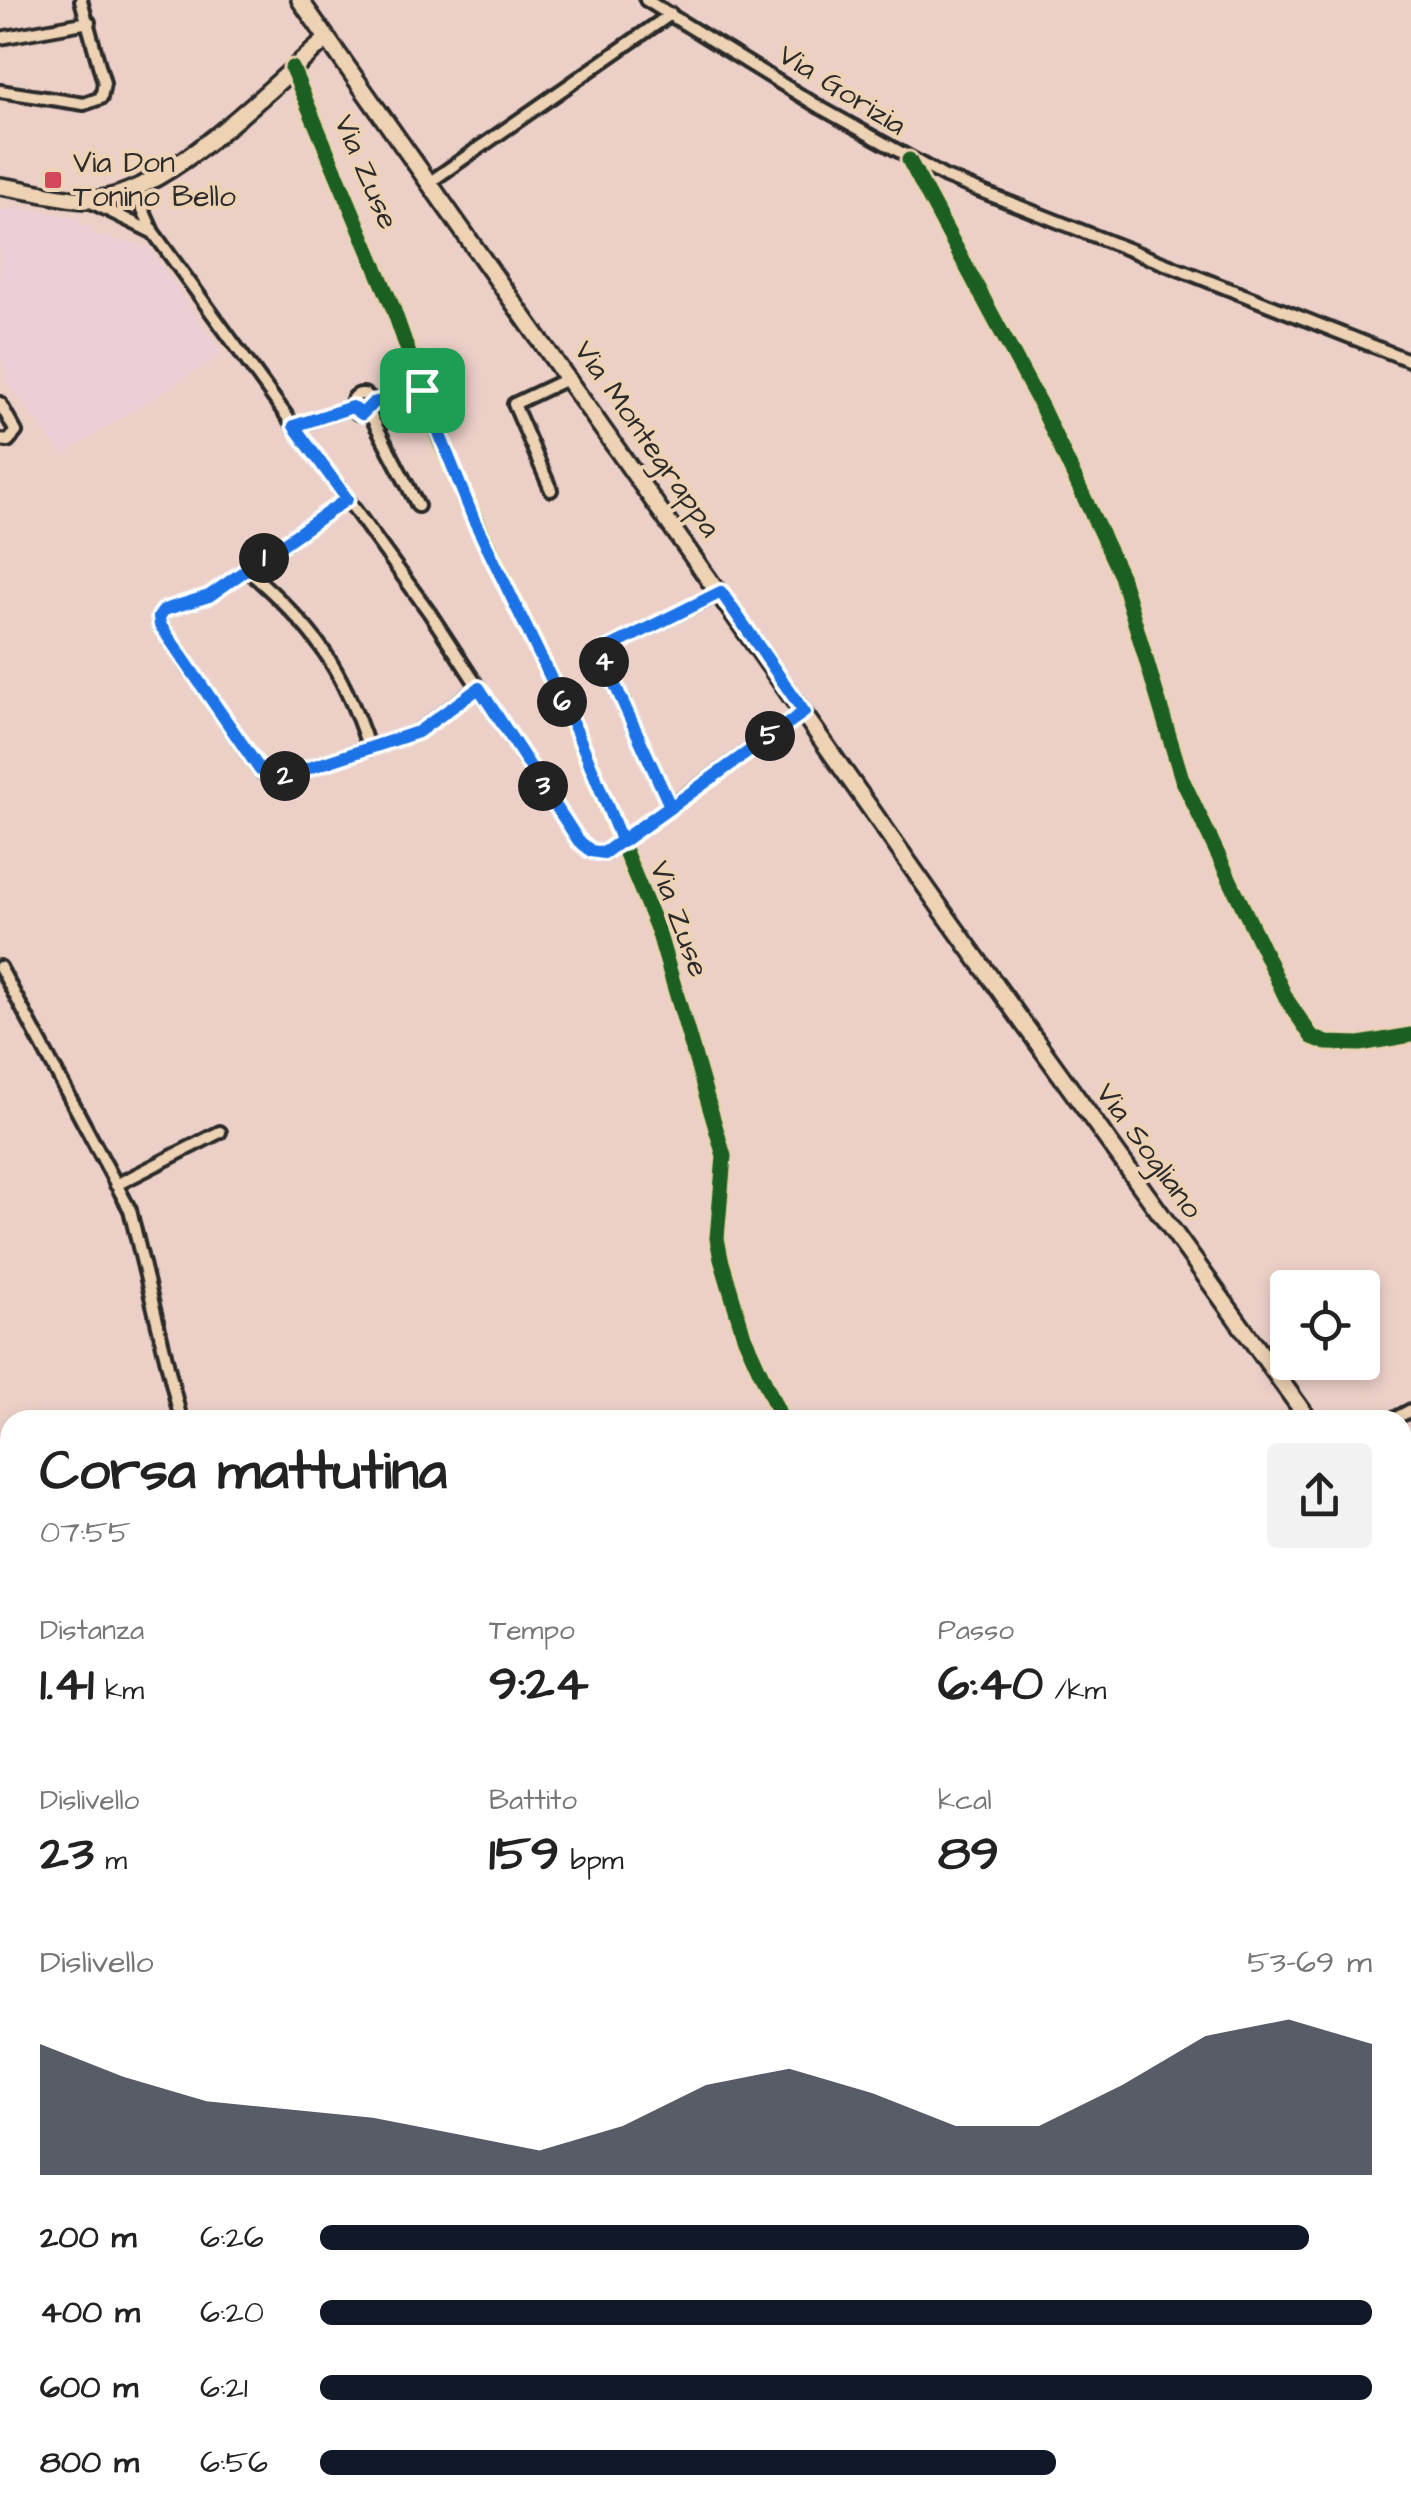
<!DOCTYPE html>
<html lang="it">
<meta charset="utf-8">
<style>
:root{--surface:#fff;--page:#f2f2f2;--text:#222;--muted:#767676;--accent:#111827}
body{margin:0;font-family:"Architects Daughter",sans-serif;background:var(--page);color:var(--text);height:100vh;display:flex;flex-direction:column;font-size:38px;white-space:nowrap}
*{box-sizing:border-box;margin:0}
p{font-size:32px;color:var(--muted)}
.icon{flex:none;width:55px;height:55px;fill:none;stroke:currentColor;stroke-width:2;stroke-linecap:round;stroke-linejoin:round}
.map{position:relative;flex:1;overflow:hidden}
.panel{position:absolute;left:0px;top:1410px;width:1412px;height:1110px;display:flex;flex-direction:column;background:var(--surface);border-radius:30px 30px 0 0;box-shadow:0 5px 15px #0003}
.panel>*{flex:none}
.controls{position:absolute;left:1270px;top:1270px;display:grid;gap:20px}
.controls a{display:grid;place-items:center;width:110px;height:110px;border-radius:10px;background:var(--surface);box-shadow:0 5px 15px #0003;font-size:50px}
.pin{position:absolute;display:grid;place-items:center;width:85px;height:85px;color:#fff;margin:-42px;border-radius:20px;box-shadow:0 5px 15px #0006}
.km{position:absolute;width:50px;height:50px;margin:-25px;border-radius:50%;background:#222;color:#fff;font-size:28px;line-height:50px;text-align:center}
.round{display:grid;place-items:center;flex:none;width:105px;height:105px;border-radius:10px;background:var(--page)}
.summary{display:flex;align-items:center;justify-content:space-between;height:170px;padding:0 40px}
h1{font-size:55px;font-weight:700;line-height:75px}
.figures{display:grid;grid-template-columns:repeat(3,1fr);gap:15px;height:170px;padding:10px 40px}
.figures div{display:grid;align-content:center}
.figures b{font-size:50px;font-weight:700}
.figures small{font-size:28px;font-weight:400}
.figures p{font-size:28px}
.chart{height:280px;padding:20px 40px}
.chart p{display:flex;justify-content:space-between}
.chart svg{width:100%;height:180px;margin-top:10px;fill:var(--accent);opacity:.7}
ul{padding:0 40px;list-style:none;font-size:32px}
li{display:grid;grid-template-columns:160px 120px 1fr;align-items:center;height:75px}
li i{height:25px;border-radius:12px;background:var(--accent)}
.map>svg:first-child{display:block}
.built{fill:#ebced6}
.lines{fill:none;stroke-linecap:round;stroke-linejoin:round}
.street-casing{stroke:#2b2b2b;stroke-width:18}
.secondary-casing{stroke:#2b2b2b;stroke-width:22}
.street{stroke:#edd2b4;stroke-width:10}
.secondary{stroke:#edd2b4;stroke-width:15}
.cycleway-casing{stroke:#edd2b4;stroke-width:21}
.cycleway{stroke:#1b5e20;stroke-width:15}
.route-casing{stroke:#fff;stroke-width:20}
.route{stroke:#1a73e8;stroke-width:12}
.poi-dot{fill:#d1495b;stroke:#edd2b4;stroke-width:4}
.labels{text-anchor:middle;dominant-baseline:central;stroke-width:8;stroke-linejoin:round;paint-order:stroke}
.street-label{font-size:30px;fill:#2b2b2b;stroke:#edd2b4}
.poi-label{font-size:30px;fill:#2b2b2b;stroke:#edd2b4;text-anchor:start}
</style>
<div class="map">
<svg width="1411" height="2520" viewBox="0 0 1411 2520">
<rect width="100%" height="100%" fill="#ecd0c8"/>
<filter id="ink" filterUnits="userSpaceOnUse"><feTurbulence type="fractalNoise" baseFrequency=".01" numOctaves="2"/><feDisplacementMap in="SourceGraphic" scale="20" xChannelSelector="R" yChannelSelector="G"/><feConvolveMatrix kernelMatrix="1 2 1 2 8 2 1 2 1" color-interpolation-filters="sRGB"/></filter>
<g filter="url(#ink)">
<path class="built" d="M19,208L74,217L83,227H91L95,236L147,246L222,354L63,455L8,383L0,354V211Z"/>
<g class="lines">
<defs>
<path id="street" d="M646,0L821,108L945,177L1411,361
M0,38L89,22
M292,68L393,308L439,440L575,730L658,931L724,1156L717,1238L721,1259L744,1336L782,1420
M0,91L84,104L101,98L104,83L81,0
M909,160L1041,406L1121,576L1182,779L1287,1000L1312,1037L1327,1043L1360,1044L1411,1035
M430,182L671,14
M133,187L153,232L429,612L578,840L591,851L604,853L621,841L804,712
M87,200L152,232
M352 404a10 10 0 1 1 20 0a10 10 0 1 1-20 0Z
M0,403L16,432L8,441L0,440
M373,403L422,390
M369,412L418,506
M294,427L352,407
M551,490L514,404L569,378
M347,499L209,596L164,610L159,617L160,625L260,771L282,777L417,732L479,687
M247,570C313,626 342,666 369,749
M670,806L600,652L721,593
M0,967L130,1210L181,1420
M116,1185L220,1132
M1392,1420L1411,1410
M0,2406L10,2404
M1402,2414L1411,2407
M683,2510V2520
M1281,2520L1293,2510"/>
<path id="secondary" d="M300,0L944,913L1309,1420
M0,186C28,190 57,198 85,200C161,203 270,86 327,39
M1402,1554L1411,1566"/>
</defs>
<use href="#street" class="street-casing"/>
<use href="#secondary" class="secondary-casing"/>
<use href="#street" class="street"/>
<use href="#secondary" class="secondary"/>
<defs>
<path id="cycleway" d="M292,68L393,308L439,440L575,730L658,931L724,1156L717,1238L721,1259L744,1336L782,1420
M909,160L1041,406L1121,576L1182,779L1287,1000L1312,1037L1327,1043L1360,1044L1411,1035"/>
</defs>
<use href="#cycleway" class="cycleway-casing"/>
<use href="#cycleway" class="cycleway"/>
</g>
</g>
<g class="lines" filter="url(#ink)">
<defs>
<path id="route" d="M422,390L373,403L362,414L352,407L294,426L347,499L209,596L164,610L159,617L160,625L260,770L282,777L418,732L479,688L578,840L591,851L604,853L670,806L600,652L721,592L804,712L622,842L576,730L474,520L422,390"/>
</defs>
<use href="#route" class="route-casing"/>
<use href="#route" class="route"/>
</g>
<rect class="poi-dot" x="43" y="170" width="20" height="20" rx="5"/>
<g class="labels">
<g class="street-label">
<text transform="translate(842 90) rotate(32)">Via Gorizia</text>
<text transform="translate(366 172) rotate(67)">Via Zuse</text>
<text transform="translate(647 439) rotate(55)">Via Montegrappa</text>
<text transform="translate(679 919) rotate(70)">Via Zuse</text>
<text transform="translate(1149 1151) rotate(54)">Via Sogliano</text>
</g>
<g class="poi-label">
<text x="73" y="163">Via Don<tspan x="73" dy="34">Tonino Bello</tspan></text>
</g>
</g>
</svg>
<div class="controls">
<a><svg class="icon" aria-label="locate" viewBox="0 0 24 24"><circle cx="12" cy="12" r="6"/><path d="M12 2v4M12 18v4M2 12h4M18 12h4"/></svg></a>
</div>
<div class="pin" style="left:422px;top:390px;background:#1e9e55"><svg class="icon" aria-label="arrive" viewBox="0 0 24 24"><path d="M6 21V4h12l-3 4 3 4H6"/></svg></div>
<b class="km" style="left:264px;top:558px">1</b>
<b class="km" style="left:285px;top:776px">2</b>
<b class="km" style="left:543px;top:786px">3</b>
<b class="km" style="left:604px;top:662px">4</b>
<b class="km" style="left:770px;top:736px">5</b>
<b class="km" style="left:562px;top:702px">6</b>
<section class="panel">
<div class="summary"><div><h1>Corsa mattutina</h1><p>07:55</p></div><a class="round"><svg class="icon" aria-label="share" viewBox="0 0 24 24"><path d="M12 15V3M7 8l5-5 5 5M5 13v7h14v-7"/></svg></a></div>
<div class="figures">
<div><p>Distanza</p><b>1.41<small> km</small></b></div>
<div><p>Tempo</p><b>9:24</b></div>
<div><p>Passo</p><b>6:40<small> /km</small></b></div>
</div>
<div class="figures">
<div><p>Dislivello</p><b>23<small> m</small></b></div>
<div><p>Battito</p><b>159<small> bpm</small></b></div>
<div><p>kcal</p><b>89</b></div>
</div>
<div class="chart"><p><span>Dislivello</span>53–69 m</p>
<svg viewBox="0 0 160 44" preserveAspectRatio="none"><path d="M0 44V12L10 20L20 26L30 28L40 30L50 34L60 38L70 32L80 22L90 18L100 24L110 32L120 32L130 22L140 10L150 6L160 12V44z"/></svg>
</div>
<ul>
<li><b>200 m</b>6:26<i style="width:94%"></i></li>
<li><b>400 m</b>6:20<i style="width:100%"></i></li>
<li><b>600 m</b>6:21<i style="width:100%"></i></li>
<li><b>800 m</b>6:56<i style="width:70%"></i></li>
</ul>
</section>
</div>
